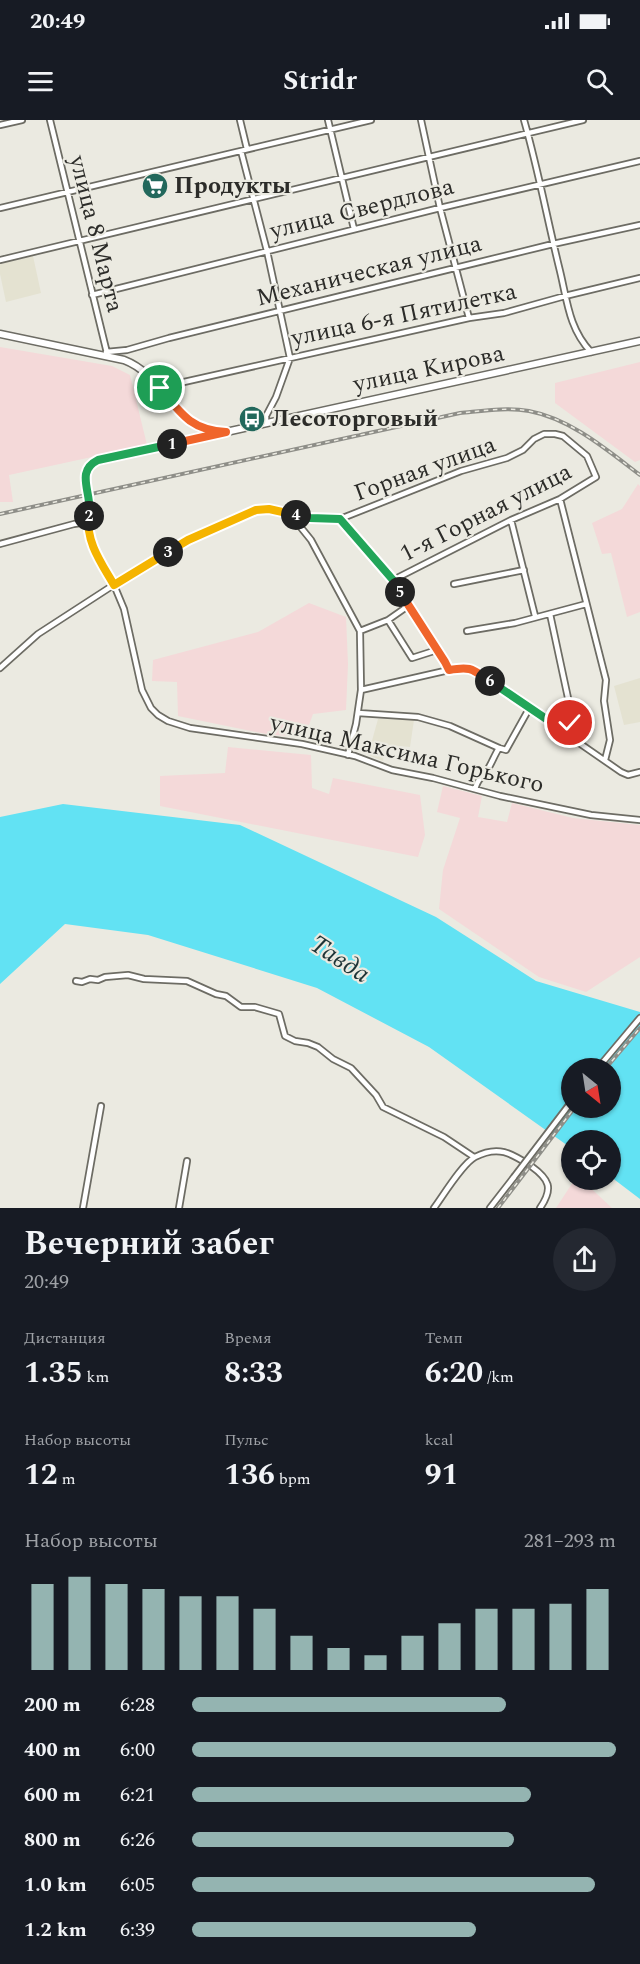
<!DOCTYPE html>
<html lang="ru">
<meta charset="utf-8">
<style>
:root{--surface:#171b24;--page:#242831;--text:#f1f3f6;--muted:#9ea1a6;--accent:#94b4b1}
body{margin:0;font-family:Spectral,serif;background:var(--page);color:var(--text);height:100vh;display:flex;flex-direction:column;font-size:22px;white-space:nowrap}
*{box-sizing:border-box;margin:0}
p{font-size:20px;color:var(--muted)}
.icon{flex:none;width:33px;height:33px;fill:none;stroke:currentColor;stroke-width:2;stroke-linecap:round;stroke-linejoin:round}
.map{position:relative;height:1088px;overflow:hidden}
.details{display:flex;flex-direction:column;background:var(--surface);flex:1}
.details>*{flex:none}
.needle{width:39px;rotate:150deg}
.buttons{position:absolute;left:561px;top:938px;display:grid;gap:12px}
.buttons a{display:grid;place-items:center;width:60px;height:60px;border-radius:50%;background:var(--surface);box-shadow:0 2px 4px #0004;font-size:30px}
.pin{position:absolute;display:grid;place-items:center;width:51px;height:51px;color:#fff;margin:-26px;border:3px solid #fff;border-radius:50%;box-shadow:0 2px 6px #0007}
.km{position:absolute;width:30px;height:30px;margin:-15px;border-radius:50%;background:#222;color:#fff;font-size:16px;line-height:30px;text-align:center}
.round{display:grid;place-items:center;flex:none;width:63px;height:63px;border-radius:32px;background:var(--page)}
.summary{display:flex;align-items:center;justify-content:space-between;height:102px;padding:0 24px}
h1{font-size:33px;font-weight:700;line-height:45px}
.stats{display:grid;grid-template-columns:repeat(3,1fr);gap:9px;height:102px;padding:6px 24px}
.stats div{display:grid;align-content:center}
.stats b{font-size:30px;font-weight:700}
.stats small{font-size:16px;font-weight:400}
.stats p{font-size:16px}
.chart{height:168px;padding:12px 24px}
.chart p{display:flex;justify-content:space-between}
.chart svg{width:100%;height:108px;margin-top:6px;stroke:var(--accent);stroke-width:6}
ul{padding:0 24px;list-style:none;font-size:20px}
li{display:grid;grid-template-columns:96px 72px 1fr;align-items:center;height:45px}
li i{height:15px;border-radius:8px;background:var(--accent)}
.status{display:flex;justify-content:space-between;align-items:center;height:42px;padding:0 30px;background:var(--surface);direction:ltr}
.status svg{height:16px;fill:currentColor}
header{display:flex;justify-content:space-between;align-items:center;height:78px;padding:0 24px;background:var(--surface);font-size:27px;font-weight:700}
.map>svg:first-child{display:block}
.built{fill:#e4e2d1}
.industrial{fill:#f4d9d9}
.water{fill:#62e2f3;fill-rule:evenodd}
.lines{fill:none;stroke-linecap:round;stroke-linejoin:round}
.minor-casing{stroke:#6d6c64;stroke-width:8}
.major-casing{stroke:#6d6c64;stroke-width:9}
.minor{stroke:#fff;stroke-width:4.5}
.major{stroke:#fff;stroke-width:6}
.rail-casing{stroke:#8e8e88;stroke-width:4}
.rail{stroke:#ebeae1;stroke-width:1.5;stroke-dasharray:4.5;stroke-linecap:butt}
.minor-bridge-casing{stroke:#6d6c64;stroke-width:8;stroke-linecap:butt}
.minor-bridge{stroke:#fff;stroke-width:4.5}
.split-1-casing{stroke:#fff;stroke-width:12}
.split-2-casing{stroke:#fff;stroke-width:12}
.split-3-casing{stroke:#fff;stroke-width:12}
.split-4-casing{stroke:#fff;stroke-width:12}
.split-5-casing{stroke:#fff;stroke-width:12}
.split-6-casing{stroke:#fff;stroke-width:12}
.split-7-casing{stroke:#fff;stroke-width:12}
.split-1{stroke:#f0652b;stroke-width:8}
.split-2{stroke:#22a559;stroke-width:8}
.split-3{stroke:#f5b400;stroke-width:8}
.split-4{stroke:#f5b400;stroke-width:8}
.split-5{stroke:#22a559;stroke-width:8}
.split-6{stroke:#f0652b;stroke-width:8}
.split-7{stroke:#22a559;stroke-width:8}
.labels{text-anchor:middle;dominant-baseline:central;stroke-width:4.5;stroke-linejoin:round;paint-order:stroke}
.poi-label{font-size:24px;font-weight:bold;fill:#2c2c29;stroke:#ebeae1;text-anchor:start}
.street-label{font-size:24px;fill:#2c2c29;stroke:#ebeae1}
.water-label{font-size:26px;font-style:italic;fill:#1d3437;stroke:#ebeae1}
</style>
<div class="status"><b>20:49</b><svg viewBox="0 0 49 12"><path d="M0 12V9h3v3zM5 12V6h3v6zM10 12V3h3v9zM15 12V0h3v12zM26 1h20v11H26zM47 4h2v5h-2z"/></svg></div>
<header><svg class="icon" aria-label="menu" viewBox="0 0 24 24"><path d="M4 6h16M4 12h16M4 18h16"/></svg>Stridr<svg class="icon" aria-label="search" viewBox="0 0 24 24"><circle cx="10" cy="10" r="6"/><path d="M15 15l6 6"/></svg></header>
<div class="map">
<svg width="640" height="1088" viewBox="0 0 640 1088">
<rect width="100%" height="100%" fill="#ebeae1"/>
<path class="built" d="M33,136L41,173L6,182L0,154V144Z
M640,558V602L624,605L614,566Z
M378,599L414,600L410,627L389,625L384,629L383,641L368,635Z"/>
<path class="industrial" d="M0,227L112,246L130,255L147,325L9,355L13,382H0Z
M640,242V340L635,342L555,283V263Z
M638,364L640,366V492L627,497L611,433L602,434L592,403L622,389Z
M309,483L346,497L348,544L346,590L313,594L305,616L271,615L178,596L177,562L152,561L153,540L258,512Z
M228,627L311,635L312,668L329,674L333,658L420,675L425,715L418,737L160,686V656L225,653Z
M443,666L482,676L478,697L507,702L512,683L573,698L640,705V837L586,872L539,857L439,789L443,750L460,698L437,692Z
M575,1059H581L612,1088H556Z"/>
<path class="water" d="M63,684L240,705L436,797L536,861L640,892V1079L611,1057L610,1020H572L571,1028L429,927L317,868L148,815L65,804L0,864V697ZM572,948H610V987H572Z"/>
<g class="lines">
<defs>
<path id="minor" d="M50,0L107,233
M240,0L247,29
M328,0L354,109
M421,0L440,88L469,198
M524,0C538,49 547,98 559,147C567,178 568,208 591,232
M0,5L22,0
M241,31L267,131L290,238L276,277L266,296V303
M0,88L371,0
M0,140L583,0
M92,175L440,88L640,41
M106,232L127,230L169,218L553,124L640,105
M175,264L469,198L504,193L565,176L640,158
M220,313L98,340L88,347L85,355L91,383L88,411L98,437L114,465L124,489L142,570L151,588L158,595L168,601L190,608L302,624L355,636L392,650L433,658L500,676L591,695L640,700
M560,379L606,560L604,581L610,620L605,640
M290,394L311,420L360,511L361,570L356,604L348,635
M340,399L393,460L408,486L445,542L449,550L464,547L471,548L621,652L628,655L640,652
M511,400L535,496
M0,424L74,404L88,402
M454,464L524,450
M550,494L571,592L567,613
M388,500L412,538L437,530
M360,511L388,500L408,486
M467,511L515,503L586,484
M0,548L38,514L149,442L188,420L256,390L269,389L310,398L340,399L461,351L507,338L523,330L534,319L544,314H555L563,316L587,336L596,357L560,379L511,400L393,460
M361,570L449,550
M358,593L418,597L450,606L499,628
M475,669C479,656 480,661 486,652C491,645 494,636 499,628L506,630L530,587
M76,861L82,862L90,859L98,860L105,857L128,855L144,859L187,861L216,874L226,876L241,887H255L279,894L285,916L295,921L308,923L318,927L333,939L351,948L376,975L383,987L444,1017L474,1037
M598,948L640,898
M83,1088L101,986
M179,1088L187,1041
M434,1088C443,1076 462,1044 475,1037C498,1025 511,1033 531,1046C549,1059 554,1068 540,1088
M490,1088L514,1057"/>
<path id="major" d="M0,214L124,240C161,254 172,297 203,308C210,311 218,311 226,312L640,221"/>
</defs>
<use href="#minor" class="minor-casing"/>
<use href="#major" class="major-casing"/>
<use href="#minor" class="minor"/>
<use href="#major" class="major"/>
<defs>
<path id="rail" d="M0,394L460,293C482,291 506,287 529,291C571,299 607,330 640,355
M606,948L640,908
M498,1088L575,987"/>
</defs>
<use href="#rail" class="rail-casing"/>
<use href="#rail" class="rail"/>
<defs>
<path id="minor-bridge" d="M514,1057L572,981"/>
</defs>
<use href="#minor-bridge" class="minor-bridge-casing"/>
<use href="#minor-bridge" class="minor-bridge"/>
</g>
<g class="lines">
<defs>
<path id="split-1" d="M160,268C181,294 191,310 226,312L172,324"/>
<path id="split-2" d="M89,396C93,373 74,352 98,340L172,324"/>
<path id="split-3" d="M89,396C85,421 102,444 114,465L168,432"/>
<path id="split-4" d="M168,432L188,420L256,390L269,389L296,395"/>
<path id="split-5" d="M296,395L310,398L340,399L393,460L400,472"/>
<path id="split-6" d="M400,472L445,542L449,550C471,546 472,549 490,561"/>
<path id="split-7" d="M490,561L567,613L570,603"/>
</defs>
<use href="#split-1" class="split-1-casing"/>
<use href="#split-2" class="split-2-casing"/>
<use href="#split-3" class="split-3-casing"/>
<use href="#split-4" class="split-4-casing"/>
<use href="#split-5" class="split-5-casing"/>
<use href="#split-6" class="split-6-casing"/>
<use href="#split-7" class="split-7-casing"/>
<use href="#split-1" class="split-1"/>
<use href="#split-2" class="split-2"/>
<use href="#split-3" class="split-3"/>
<use href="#split-4" class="split-4"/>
<use href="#split-5" class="split-5"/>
<use href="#split-6" class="split-6"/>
<use href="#split-7" class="split-7"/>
</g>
<defs>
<symbol id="supermarket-disc" viewBox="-11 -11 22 22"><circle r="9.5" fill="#22685c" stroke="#ebeae1"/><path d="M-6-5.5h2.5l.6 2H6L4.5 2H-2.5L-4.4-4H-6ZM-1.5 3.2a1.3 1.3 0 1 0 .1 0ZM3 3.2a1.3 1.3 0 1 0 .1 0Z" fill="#fff"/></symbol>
<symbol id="bus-disc" viewBox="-11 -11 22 22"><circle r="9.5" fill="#22685c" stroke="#ebeae1"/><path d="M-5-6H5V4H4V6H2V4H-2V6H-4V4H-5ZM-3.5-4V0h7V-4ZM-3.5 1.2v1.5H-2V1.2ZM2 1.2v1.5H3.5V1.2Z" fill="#fff"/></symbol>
</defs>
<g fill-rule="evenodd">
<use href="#supermarket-disc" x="140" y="51" width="30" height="30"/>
<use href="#bus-disc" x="237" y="284" width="30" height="30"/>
</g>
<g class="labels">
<g class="poi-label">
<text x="174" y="66">Продукты</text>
<text x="272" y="299">Лесоторговый</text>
</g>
<g class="street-label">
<text transform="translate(362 89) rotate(-14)">улица Свердлова</text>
<text transform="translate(96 114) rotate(76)">улица 8 Марта</text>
<text transform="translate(369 151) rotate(-14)">Механическая улица</text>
<text transform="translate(404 195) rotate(-12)">улица 6-я Пятилетка</text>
<text transform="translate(429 249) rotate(-12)">улица Кирова</text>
<text transform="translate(425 349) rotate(-20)">Горная улица</text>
<text transform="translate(486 393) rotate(-27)">1-я Горная улица</text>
<text transform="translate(407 634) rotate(13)">улица Максима Горького</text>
</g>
<g class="water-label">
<text transform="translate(340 839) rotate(33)">Тавда</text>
</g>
</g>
</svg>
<div class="buttons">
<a><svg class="needle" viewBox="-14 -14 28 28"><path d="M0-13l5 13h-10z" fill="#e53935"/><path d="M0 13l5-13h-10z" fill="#9ea1a6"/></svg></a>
<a><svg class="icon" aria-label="locate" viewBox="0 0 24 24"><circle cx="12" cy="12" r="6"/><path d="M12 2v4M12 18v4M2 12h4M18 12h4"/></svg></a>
</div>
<div class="pin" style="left:160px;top:268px;background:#1e9e55"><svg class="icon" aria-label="arrive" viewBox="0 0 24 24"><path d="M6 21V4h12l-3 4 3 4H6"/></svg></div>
<div class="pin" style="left:570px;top:603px;background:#d93025"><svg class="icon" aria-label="check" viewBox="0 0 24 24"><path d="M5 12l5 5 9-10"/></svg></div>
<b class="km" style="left:172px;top:324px">1</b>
<b class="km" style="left:89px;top:396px">2</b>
<b class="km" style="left:168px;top:432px">3</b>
<b class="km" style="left:296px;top:395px">4</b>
<b class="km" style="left:400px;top:472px">5</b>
<b class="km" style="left:490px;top:561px">6</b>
</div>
<section class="details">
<div class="summary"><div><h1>Вечерний забег</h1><p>20:49</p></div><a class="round"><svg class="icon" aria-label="share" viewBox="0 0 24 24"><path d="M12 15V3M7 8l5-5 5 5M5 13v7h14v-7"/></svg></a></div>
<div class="stats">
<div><p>Дистанция</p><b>1.35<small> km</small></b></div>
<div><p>Время</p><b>8:33</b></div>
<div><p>Темп</p><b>6:20<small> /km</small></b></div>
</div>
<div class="stats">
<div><p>Набор высоты</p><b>12<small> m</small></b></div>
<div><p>Пульс</p><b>136<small> bpm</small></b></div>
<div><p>kcal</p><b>91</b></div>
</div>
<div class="chart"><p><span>Набор высоты</span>281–293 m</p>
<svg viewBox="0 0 160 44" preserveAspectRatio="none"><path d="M5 44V9M15 44V6M25 44V9M35 44V11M45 44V14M55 44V14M65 44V19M75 44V30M85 44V35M95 44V38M105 44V30M115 44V25M125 44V19M135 44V19M145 44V17M155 44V11"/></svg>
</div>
<ul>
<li><b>200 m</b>6:28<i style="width:74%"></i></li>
<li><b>400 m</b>6:00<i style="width:100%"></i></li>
<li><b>600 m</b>6:21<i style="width:80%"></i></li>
<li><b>800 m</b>6:26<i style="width:76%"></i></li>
<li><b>1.0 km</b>6:05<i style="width:95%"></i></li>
<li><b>1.2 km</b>6:39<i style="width:67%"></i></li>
</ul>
</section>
